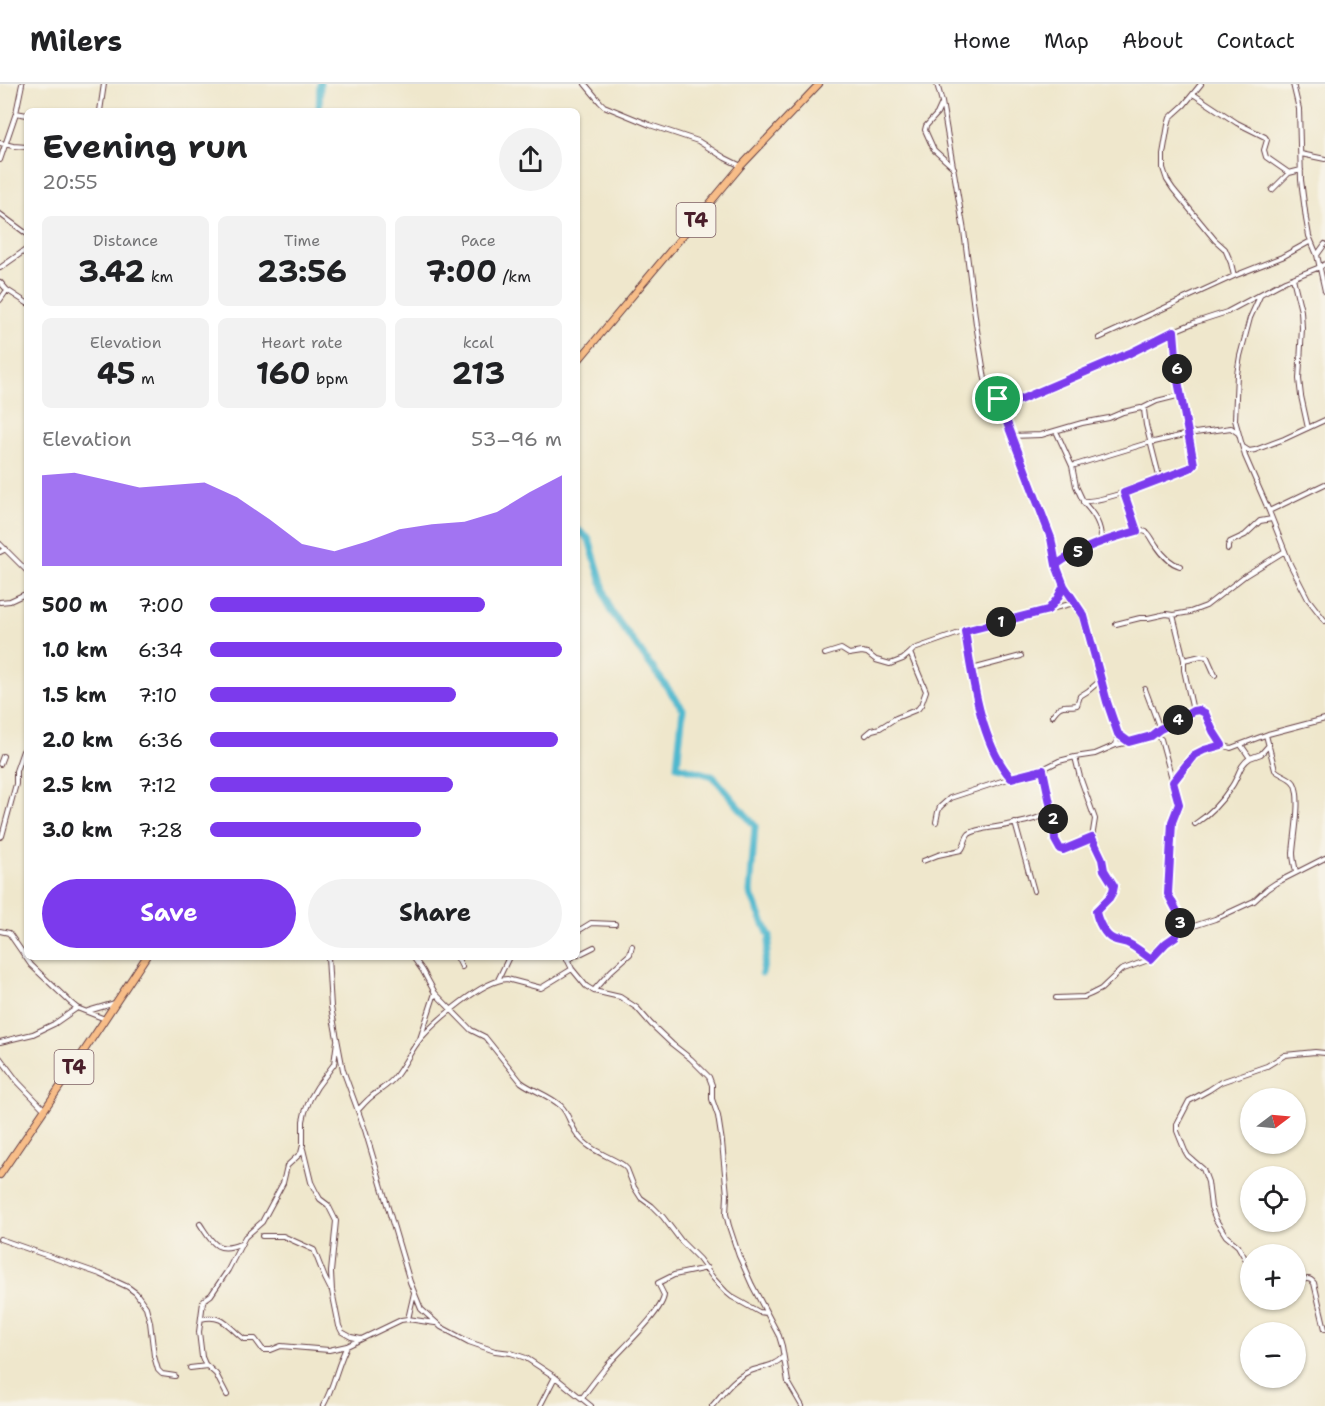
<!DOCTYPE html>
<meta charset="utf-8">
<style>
:root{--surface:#fff;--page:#f2f2f2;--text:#202124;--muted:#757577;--line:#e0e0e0;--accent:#7c3aed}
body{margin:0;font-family:"Shantell Sans",sans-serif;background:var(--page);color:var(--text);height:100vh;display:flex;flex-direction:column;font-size:22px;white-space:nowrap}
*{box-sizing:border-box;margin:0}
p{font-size:20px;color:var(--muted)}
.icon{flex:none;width:33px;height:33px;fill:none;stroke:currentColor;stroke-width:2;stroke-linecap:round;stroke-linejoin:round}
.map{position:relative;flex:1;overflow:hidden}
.details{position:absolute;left:24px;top:24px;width:556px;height:852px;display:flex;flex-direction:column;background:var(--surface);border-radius:9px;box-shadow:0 2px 4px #0004}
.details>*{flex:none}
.needle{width:39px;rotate:74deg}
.tools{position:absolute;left:1240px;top:1004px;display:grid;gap:12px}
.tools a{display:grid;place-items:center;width:66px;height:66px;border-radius:50%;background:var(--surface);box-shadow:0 2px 4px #0004;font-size:30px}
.pin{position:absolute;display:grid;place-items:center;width:51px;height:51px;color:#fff;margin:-26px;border:3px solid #fff;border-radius:50%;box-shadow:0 2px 6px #0007}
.km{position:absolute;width:30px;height:30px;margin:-15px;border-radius:50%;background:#222;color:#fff;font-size:16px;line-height:30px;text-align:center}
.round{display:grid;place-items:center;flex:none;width:63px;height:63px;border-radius:32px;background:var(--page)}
.head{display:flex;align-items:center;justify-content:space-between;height:102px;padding:0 18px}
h1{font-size:33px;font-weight:700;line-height:45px}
.metrics{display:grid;grid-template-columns:repeat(3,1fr);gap:9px;height:102px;padding:6px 18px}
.metrics div{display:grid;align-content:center;border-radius:9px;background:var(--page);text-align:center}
.metrics b{font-size:30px;font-weight:700}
.metrics small{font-size:16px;font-weight:400}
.metrics p{font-size:16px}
.chart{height:168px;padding:12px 18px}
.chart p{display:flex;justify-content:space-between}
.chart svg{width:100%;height:108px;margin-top:6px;fill:var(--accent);opacity:.7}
.cta{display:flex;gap:12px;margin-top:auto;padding:12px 18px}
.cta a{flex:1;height:69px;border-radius:36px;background:var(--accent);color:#fff;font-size:24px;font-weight:700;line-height:69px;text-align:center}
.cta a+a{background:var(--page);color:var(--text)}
ul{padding:0 18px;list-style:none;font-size:20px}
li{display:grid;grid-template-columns:96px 72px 1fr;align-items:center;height:45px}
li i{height:15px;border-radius:8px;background:var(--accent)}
header{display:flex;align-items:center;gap:36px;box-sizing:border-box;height:84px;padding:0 30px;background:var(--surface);border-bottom:2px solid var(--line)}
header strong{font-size:28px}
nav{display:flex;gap:33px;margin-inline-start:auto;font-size:21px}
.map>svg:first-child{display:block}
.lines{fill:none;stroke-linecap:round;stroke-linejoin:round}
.river{stroke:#50b8ce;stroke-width:7}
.minor-casing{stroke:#633d43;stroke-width:6}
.trunk-casing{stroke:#633d43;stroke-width:8}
.minor{stroke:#fff;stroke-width:4}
.trunk{stroke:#f7bd88;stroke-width:6}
.route-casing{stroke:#fff;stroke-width:12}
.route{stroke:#7c3aed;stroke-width:8}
.labels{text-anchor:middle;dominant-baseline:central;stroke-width:4.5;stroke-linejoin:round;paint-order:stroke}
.shield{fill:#f7f3e8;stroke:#7e5f64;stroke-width:1.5}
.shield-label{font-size:20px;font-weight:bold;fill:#4a1f2b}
</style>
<header>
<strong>Milers</strong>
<nav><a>Home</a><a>Map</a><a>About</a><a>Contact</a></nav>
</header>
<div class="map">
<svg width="1325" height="1322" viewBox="0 0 1325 1322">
<rect width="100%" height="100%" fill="#f7f3e8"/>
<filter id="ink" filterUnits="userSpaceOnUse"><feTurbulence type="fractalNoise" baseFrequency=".0167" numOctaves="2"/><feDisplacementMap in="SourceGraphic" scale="12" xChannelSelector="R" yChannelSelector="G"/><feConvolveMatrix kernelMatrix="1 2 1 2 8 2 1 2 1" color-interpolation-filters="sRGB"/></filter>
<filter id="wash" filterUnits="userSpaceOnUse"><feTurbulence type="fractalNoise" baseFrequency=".008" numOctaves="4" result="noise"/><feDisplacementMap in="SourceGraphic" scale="24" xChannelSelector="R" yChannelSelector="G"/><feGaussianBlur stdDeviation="1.35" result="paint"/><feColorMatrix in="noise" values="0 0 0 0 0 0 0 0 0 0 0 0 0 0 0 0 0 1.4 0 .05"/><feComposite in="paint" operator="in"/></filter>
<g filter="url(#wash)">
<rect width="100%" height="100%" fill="#efe7cc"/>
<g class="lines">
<path class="river" d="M319,27L320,0
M578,446L589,455L610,526L683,625L677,682L713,692L755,742L750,809L770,853L762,889"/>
</g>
</g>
<g filter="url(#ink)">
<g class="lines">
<defs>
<path id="minor" d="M585,0L600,18L604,22L650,41L698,57L725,74L741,82
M937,0L942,18L964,147L976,240L985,295L991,306L998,315L1003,318L1017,317L1130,269L1174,247L1196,238L1227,228L1285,197L1320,183L1325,180
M1201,0L1184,21L1174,30L1170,34L1168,41L1163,70V84L1167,96L1173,105L1215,156L1225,165L1231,179L1234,192
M1293,0L1299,25L1301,96L1306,135L1309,152L1317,171L1325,207
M1193,10L1237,39L1265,53L1267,56L1264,66L1266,73L1289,89L1301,86
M942,19L937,30L926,42L925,46L934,66L954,84
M100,27L104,0
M16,29L27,31
M0,59L13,62L27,63
M1301,70L1325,75
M0,76L16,29L22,0
M1272,106L1289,89
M0,130L27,150
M1317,171L1325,160
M0,184L27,165
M1293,194L1301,227L1302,244L1299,295L1301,312L1308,344
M0,198L7,206L27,219
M1260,212L1250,234L1240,272L1237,290L1235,336L1245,372L1269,427L1290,480L1308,515L1325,537
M0,216L7,206
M1099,254L1234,192L1282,173L1311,157
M998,316L1051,454L1056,481L1064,503L1086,537L1107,618L1118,650L1116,661
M1143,324L1157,317L1181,311
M1188,346L1195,349L1231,344L1238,349
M1056,347L1072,382L1076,402L1083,417C1100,419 1177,392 1192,382L1194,376L1178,297L1174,247
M1011,352L1041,351L1082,339L1109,334L1123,328L1141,324L1144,326L1146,341L1160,396
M1151,357L1154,358L1188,350
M1243,363L1249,367L1255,366L1284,355L1325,336
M1072,382L1151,358
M1124,409L1137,447
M1083,418C1094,430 1102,441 1101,458
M1269,427L1325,400
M0,460L27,487
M1228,465V462L1230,458L1245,451L1260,437L1272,435
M0,468L6,465
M1056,481C1069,471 1135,439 1148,449C1151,452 1153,457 1156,461C1162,470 1169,479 1180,482
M0,518L10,517L23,511L27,510
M1049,524L1057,515L1064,503
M1173,531L1184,576V586L1193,627
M1116,540L1140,534H1148L1166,530L1173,531L1190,528L1206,522L1246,491L1285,467
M965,547C972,591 980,659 1011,694
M825,570L841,565L849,570L862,568L867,569L876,576L890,580L903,575L910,569
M1184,576L1201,572L1207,573L1215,591
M972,585L1021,572
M1145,605L1160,645
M1052,632C1062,617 1064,624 1077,621L1080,612L1088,607L1101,596
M1118,650L1129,658
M866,651L872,646L880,644L896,634L918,625L921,621L926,607L910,569L914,565L965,547L1074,519
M1266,651L1275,686C1281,692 1289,692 1294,699C1302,713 1294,752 1293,769C1293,776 1295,782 1296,788
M1151,652H1156L1161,655L1179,720L1172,738L1169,810L1180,836L1181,842L1177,851
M1241,661L1250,674L1261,670L1269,661
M1075,673L1080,693L1095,735L1092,754L1103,775L1104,786L1114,802L1113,807L1109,814L1097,825V833L1110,854L1132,861L1151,875
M0,680L3,672
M1043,686L1054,738L1055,756L1060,765L1063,766L1092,754
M1173,698L1194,671L1204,666L1222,661
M936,738L938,728L940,723L950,714L1023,690L1043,686L1047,683L1059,677L1075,673L1095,670L1116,661L1146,654L1155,649L1160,645L1173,639L1196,626L1205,629C1211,641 1216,661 1231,664L1268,650L1325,635
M1015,739L1034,807
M1195,740C1209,731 1222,717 1232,702C1239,692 1239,681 1250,674
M0,753L2,752L16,700V687L23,667
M923,777L938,771L961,766C965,762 965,754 969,750C973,747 979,746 983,745C1000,742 1040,738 1051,726
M0,847L9,849L31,881L71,919L77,924L105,935
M578,847L591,839L615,840
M578,871L594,863
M328,873L331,923L343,986L365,1046L410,1198L421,1225L441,1243L469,1258L495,1267L511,1269L526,1274L555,1293L591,1322
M413,873L423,887L435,909L471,946L485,953L521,998C533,1007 549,1011 561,1022C569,1030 570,1041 577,1050C588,1066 607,1071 623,1081L627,1085L634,1103L641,1114L652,1122L663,1133L682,1158L699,1175L714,1195L726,1208L732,1213L759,1228L766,1229
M457,873L462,883
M566,873L572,885L586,902L594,907L620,913L637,924L651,940L672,960L691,975L709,993L712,1001V1015L718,1032L722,1058L727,1111L726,1130L729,1142L739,1172L752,1201L779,1252L782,1262L788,1298L802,1322
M567,876L573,873
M498,896L509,873
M594,906L611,887L630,870L632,862
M1056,914L1084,913L1091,910L1101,905L1121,886L1151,875L1166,859L1176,852L1194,842L1215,835L1254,817L1267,805L1276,799L1325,774
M88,927L115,919
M420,955L435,909
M0,958L33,950L54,940L77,924
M0,974L18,998L44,1025
M358,1026C362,1022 366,1017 371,1013C379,1006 389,1001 395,993C405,980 411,966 421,954C437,936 483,896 507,895L541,904L572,885
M303,1065L311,1098L316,1108L320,1115L328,1121L336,1137L331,1188L332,1207L339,1242L342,1248L351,1253L361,1255
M200,1140C212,1158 216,1170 240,1160
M262,1152H283L314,1166L325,1194L330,1204
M0,1155L100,1190L128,1203L136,1209L146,1223L150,1238L154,1272L158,1286L162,1290L175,1292
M1251,1178L1246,1176L1238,1162L1226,1152L1216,1136L1211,1123L1208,1098L1205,1090L1203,1085L1188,1072L1185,1067L1177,1047V1040L1189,1017L1209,1006L1221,998L1267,982L1285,971L1315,968L1325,969
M1296,1199C1303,1196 1309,1192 1314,1199L1325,1245
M201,1235C223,1229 229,1244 244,1255H255L263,1266H271L281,1262L329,1266L347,1262
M408,1235L414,1209
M190,1284L207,1282
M227,1311L216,1290L205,1280L202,1273L199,1248L203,1218L204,1216L211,1211L228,1186L245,1153L262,1138L283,1099L287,1082L301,1069L303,1061V1037L305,1028L310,1015L317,1003L334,980L337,957
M582,1314C589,1304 597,1294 605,1284C618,1268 663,1228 664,1211L658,1199L674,1191L707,1184
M323,1322C334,1303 337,1281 347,1262L401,1236L408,1235L435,1239
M540,1322L555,1293
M712,1322C723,1310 732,1295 748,1288C761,1282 772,1284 783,1273"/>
<path id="trunk" d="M578,277L741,82L819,0
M0,1091L74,982L146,873"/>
</defs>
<use href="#minor" class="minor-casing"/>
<use href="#trunk" class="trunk-casing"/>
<use href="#minor" class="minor"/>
<use href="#trunk" class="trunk"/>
</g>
</g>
<g class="lines" filter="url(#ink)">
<defs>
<path id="route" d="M998,315L1051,454L1056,481L1064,502L1057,515L1048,526L965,547C972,591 980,659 1011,694L1043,686L1054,738L1055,756L1060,765L1063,766L1092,754L1102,775L1104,786L1114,802L1113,807L1109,814L1096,827C1097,836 1105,852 1113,855C1119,858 1125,857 1131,861C1138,865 1144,870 1151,875L1166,859L1176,852L1180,842L1179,831L1168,810L1172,738L1179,720L1173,698L1194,671L1204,666L1222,661L1213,647L1205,629L1199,626L1193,627L1173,639L1160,645L1151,652L1129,658L1118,650L1107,618L1084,532L1064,502L1056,481C1079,464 1108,455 1137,447L1124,409L1190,384L1194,380L1178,297L1174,247L1130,269L1017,317L1003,318L998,315"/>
</defs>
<use href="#route" class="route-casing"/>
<use href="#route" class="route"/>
</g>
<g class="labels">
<g class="shield">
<rect x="676.5" y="119" width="39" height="34" rx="4.5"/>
<rect x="54.5" y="966" width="39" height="34" rx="4.5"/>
</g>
<g class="shield-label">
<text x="696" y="136">T4</text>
<text x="74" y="983">T4</text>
</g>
</g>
</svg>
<div class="tools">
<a><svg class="needle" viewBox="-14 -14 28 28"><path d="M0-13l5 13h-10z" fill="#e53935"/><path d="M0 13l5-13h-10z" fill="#757577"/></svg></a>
<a><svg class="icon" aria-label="locate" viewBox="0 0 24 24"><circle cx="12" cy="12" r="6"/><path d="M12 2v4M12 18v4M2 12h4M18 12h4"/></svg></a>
<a>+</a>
<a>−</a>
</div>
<div class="pin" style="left:998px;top:315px;background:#1e9e55"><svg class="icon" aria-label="arrive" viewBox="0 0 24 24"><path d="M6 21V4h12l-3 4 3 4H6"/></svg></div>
<b class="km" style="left:1001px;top:538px">1</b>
<b class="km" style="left:1053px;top:735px">2</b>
<b class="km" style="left:1180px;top:839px">3</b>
<b class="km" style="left:1178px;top:636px">4</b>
<b class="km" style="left:1078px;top:468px">5</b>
<b class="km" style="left:1177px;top:285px">6</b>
<section class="details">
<div class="head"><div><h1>Evening run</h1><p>20:55</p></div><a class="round"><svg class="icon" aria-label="share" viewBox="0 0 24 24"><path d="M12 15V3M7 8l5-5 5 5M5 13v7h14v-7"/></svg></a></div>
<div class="metrics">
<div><p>Distance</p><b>3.42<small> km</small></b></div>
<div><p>Time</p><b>23:56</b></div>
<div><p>Pace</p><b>7:00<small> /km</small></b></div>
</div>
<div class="metrics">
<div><p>Elevation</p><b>45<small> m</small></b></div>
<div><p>Heart rate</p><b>160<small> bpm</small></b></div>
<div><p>kcal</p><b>213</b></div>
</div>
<div class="chart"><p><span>Elevation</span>53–96 m</p>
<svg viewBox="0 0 160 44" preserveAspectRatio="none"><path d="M0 44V7L10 6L20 9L30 12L40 11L50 10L60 16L70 25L80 35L90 38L100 34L110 29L120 27L130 26L140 22L150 14L160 7V44z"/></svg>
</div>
<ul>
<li><b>500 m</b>7:00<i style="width:78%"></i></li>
<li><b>1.0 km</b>6:34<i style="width:100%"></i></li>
<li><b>1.5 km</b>7:10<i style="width:70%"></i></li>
<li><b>2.0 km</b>6:36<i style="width:99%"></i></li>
<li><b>2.5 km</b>7:12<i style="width:69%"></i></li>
<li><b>3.0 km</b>7:28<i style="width:60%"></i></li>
</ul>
<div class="cta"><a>Save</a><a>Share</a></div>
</section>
</div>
